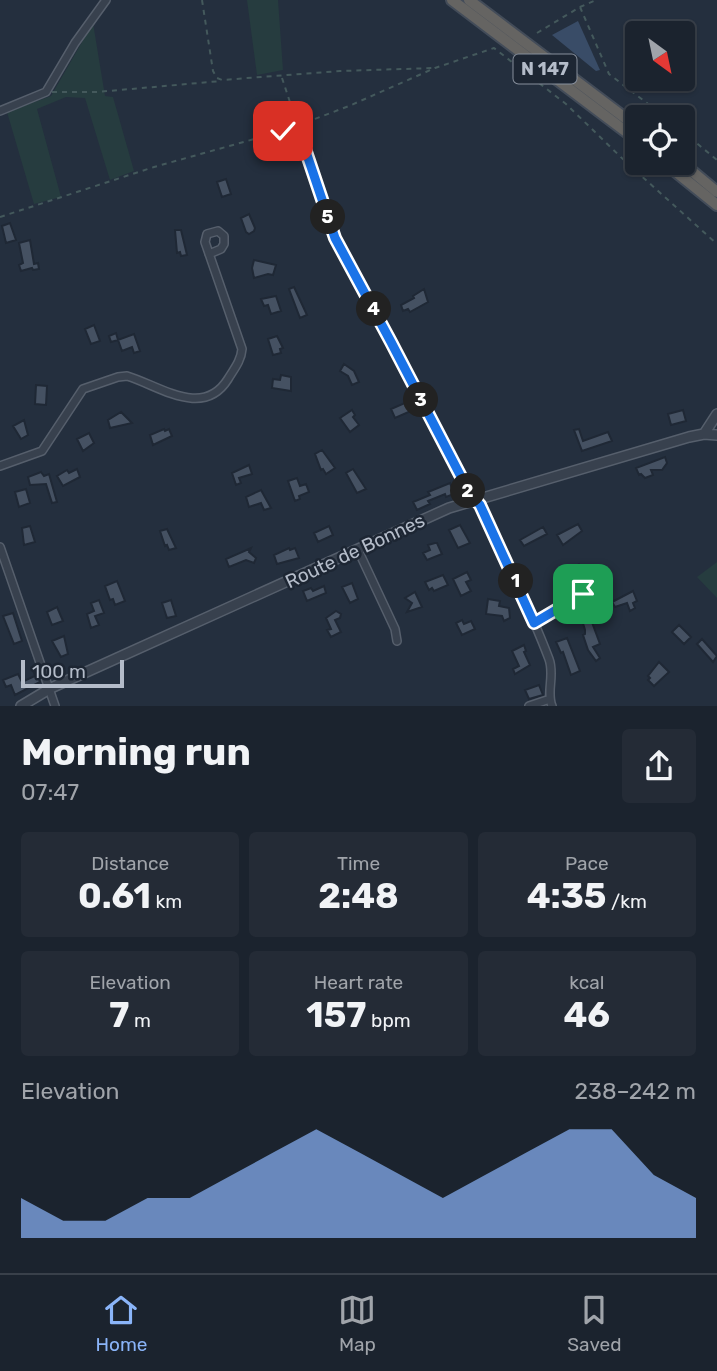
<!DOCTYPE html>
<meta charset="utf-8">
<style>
:root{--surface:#1b232e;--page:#242b36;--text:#f1f3f6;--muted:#a0a4aa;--line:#39404a;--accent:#8ab4f8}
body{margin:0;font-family:Rubik,sans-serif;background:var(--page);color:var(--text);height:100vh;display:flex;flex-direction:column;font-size:26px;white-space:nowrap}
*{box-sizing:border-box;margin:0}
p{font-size:23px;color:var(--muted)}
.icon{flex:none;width:38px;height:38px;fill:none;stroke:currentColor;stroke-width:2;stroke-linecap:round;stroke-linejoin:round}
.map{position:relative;height:706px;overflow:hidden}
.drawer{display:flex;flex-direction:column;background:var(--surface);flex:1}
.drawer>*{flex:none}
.needle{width:46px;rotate:147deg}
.buttons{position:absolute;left:625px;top:21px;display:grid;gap:14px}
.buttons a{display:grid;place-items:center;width:70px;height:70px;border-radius:7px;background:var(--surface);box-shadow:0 2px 5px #0004,0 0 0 2px var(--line);font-size:35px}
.scale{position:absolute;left:21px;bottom:18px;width:103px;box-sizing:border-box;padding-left:7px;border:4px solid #b4bcc9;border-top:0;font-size:19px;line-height:24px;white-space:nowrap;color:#b4bcc9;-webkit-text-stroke:5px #1d2633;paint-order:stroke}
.pin{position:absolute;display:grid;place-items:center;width:60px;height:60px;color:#fff;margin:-30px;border-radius:14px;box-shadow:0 4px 10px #0006}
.km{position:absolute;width:35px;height:35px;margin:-18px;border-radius:50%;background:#222;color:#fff;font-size:19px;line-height:35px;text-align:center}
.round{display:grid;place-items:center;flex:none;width:74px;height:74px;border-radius:7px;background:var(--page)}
.head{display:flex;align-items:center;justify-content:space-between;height:119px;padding:0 21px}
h1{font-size:38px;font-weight:700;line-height:52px}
.stats{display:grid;grid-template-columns:repeat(3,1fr);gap:10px;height:119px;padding:7px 21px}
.stats div{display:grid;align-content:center;border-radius:7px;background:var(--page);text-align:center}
.stats b{font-size:35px;font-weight:700}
.stats small{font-size:19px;font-weight:400}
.stats p{font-size:19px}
.chart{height:196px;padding:14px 21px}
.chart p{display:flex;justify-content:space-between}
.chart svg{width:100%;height:126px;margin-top:7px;fill:var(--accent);opacity:.7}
.menu{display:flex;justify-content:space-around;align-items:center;height:98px;border-top:2px solid var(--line);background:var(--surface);font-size:19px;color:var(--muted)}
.menu a{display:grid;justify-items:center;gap:4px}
.menu .active{color:var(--accent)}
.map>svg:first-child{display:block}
.green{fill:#263c3f}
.water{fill:#394c67}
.building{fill:#455162;stroke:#1f2835;stroke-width:2}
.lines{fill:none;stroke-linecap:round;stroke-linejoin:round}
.service-casing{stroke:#565f6c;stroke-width:7}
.minor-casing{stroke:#565f6c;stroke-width:10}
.tertiary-casing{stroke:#565f6c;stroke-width:12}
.trunk-casing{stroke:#434c59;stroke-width:14}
.path{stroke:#44595c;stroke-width:2;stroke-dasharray:5 5;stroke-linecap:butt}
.service{stroke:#38414e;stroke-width:3.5}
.minor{stroke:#38414e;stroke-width:7}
.tertiary{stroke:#38414e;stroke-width:9}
.trunk{stroke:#656462;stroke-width:10}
.route-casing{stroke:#fff;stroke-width:14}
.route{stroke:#1a73e8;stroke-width:9}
.labels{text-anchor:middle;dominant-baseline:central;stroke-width:5;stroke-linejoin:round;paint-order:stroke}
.shield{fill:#1d2633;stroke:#878f9c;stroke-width:2}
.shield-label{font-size:18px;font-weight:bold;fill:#b4bcc9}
.street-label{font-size:19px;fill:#b4bcc9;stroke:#1d2633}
</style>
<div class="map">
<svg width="717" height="706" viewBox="0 0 717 706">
<rect width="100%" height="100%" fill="#242f3e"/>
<path class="green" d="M247,0H278L283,70L257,75Z
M93,23L105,96L113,97L134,171L110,180L85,98L66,97L37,109L61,197L34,204L7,112L51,96Z
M717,562V598L697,577Z"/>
<path class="water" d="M578,21L600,70L596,71L552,35Z"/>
<path class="building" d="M226,179L231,194L222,197L217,182Z
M249,214L255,228L254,231L249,234L246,232L241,218Z
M10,223L16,240L6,243L2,226Z
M175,230H181L187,255L181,256L180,252L177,253Z
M30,240L34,264L38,263L39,269L33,270L32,268L21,271L19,265L23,263L19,243Z
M254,260L276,265L273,275L268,274L254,278L252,268Z
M294,287L307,315L300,318L289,289Z
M424,289L428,302L410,312L408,309L403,311L401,305L414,298L413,296Z
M276,296L281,311L271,314L268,305L264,306L261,299Z
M94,325L100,341L91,344L85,329Z
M116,333L118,340L134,334L140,351L134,353L132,347L122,351L118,340L111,342L109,336Z
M277,336L283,348L280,349L281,353L273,355L268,339Z
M344,364L354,371L359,382L352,385L348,376L340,371Z
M281,375L291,377V391L272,388L273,379L280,380Z
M36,385L47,386L46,405L35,404Z
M407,402L411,411L395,418L391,409Z
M352,410L355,415L353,417L359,425L350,432L340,418Z
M683,410L686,421L671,425L668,414Z
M121,412L132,423L110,428L108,420Z
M24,420L28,435L21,439L13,426Z
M164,429L165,431L169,429L172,436L153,445L150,435Z
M579,429L583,441L608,432L612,441L582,451L574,430Z
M89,433L94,443L83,451L77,439Z
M322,450L335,468L326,474L323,469L321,470L315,454Z
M665,457L667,463L662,470H651L653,475L645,478L641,474L639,475L636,468Z
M249,465L252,474L239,478L241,483L236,485L232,473Z
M77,469L80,477L63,486L57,476L67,470L69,473Z
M353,469L366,489L357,493L346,473Z
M41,472L44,476L49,474L57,502L52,503L46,484L30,485L28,477Z
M297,478L300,486L306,484L309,492L299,496L300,499L295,501L288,481Z
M450,483L454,494L446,497L445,494L428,501L430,504L417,510L413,502L430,495L428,492Z
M26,489L30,503L19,507L15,492Z
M261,490L271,508L264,510L261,503L249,507L246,497Z
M578,524L582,531L563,545L557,535Z
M460,525L470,543L458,548L449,530Z
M30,526L35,542L24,545L22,528Z
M329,526L333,535L318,542L314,533Z
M543,527L547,534L524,546L520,540Z
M167,529L176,548L169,550L167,545L165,546L160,531Z
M435,543H437L442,554L427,560L423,553L430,550L428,545Z
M251,548L249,552L256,558L254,563L246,560L229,567L226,559Z
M289,548L290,550L295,548L299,558L277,564L274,555Z
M579,564L582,568L576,572L580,581L573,585L563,573Z
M467,572L471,580L466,582L471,591L461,596L453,579Z
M443,575L448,585L434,591L432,588L429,590L425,582Z
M117,581L125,601L115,605L113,599L110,600L105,586Z
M352,583L358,599L350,603L342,587Z
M324,586L326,593L307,601L303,591L311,588L313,591Z
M633,591L637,601L633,603L635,608L630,611L627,603L615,607L612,602Z
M415,592L422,607L407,612L412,603L405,598Z
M488,599L500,601L499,606L509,608L510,618L504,621L502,616L486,614Z
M99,600L104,613L95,616L99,625L91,628L87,614L94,611L91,603Z
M171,600L176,616L167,618L162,603Z
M57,607L63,621L52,625L47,612Z
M336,611L341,614L340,618L335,620L341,632L331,637L327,630L331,629L326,618Z
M13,613L22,641L14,644L3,616Z
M590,617L600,644L593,647L600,658L596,661L588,650L583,635L585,634V630L582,620Z
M462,620L464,624L471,621L475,629L462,635L456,623Z
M679,625L691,637L684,644L672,632Z
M64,636L68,654L61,657L52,641Z
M567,638L580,671L571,675L563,652L561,653L556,642Z
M702,639L717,656L713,662L697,644Z
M524,645L526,651L524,652L530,665L515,674L513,669L519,666L512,651Z
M659,662L669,672L654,686L648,680L650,678L648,676Z
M36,669L40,682L15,695L11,685L6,687L3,680L18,674L22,682L35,676L33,670Z
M539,685L543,695L529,699L525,690Z"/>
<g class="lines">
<defs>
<path id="service" d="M536,622L583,594L598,588"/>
<path id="minor" d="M0,111L46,92L75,43L106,0
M356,276L470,494L480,505C504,556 529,606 549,659C555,675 546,692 552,706
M0,466L42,451L83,389L118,377L127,376C160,386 203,419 228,379C234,369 241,361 242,349L205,242L207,234L218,231L224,236V244L221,249L209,254
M0,547L55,706
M358,550L395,629L397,641
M529,706L550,699"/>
<path id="tertiary" d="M704,434L717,414
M21,706L51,688L449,508L689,437L704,434L717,435"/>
<path id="trunk" d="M452,0L637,140
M469,0L637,127
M665,163L717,205
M682,163L717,192"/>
</defs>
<use href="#service" class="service-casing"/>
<use href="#minor" class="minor-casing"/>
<use href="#tertiary" class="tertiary-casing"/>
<use href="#trunk" class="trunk-casing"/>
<path class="path" d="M202,0L213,71L217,78L222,80L340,71L434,68
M580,7L609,74L665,117
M537,33L580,7L596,0
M282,78L335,238L352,269
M52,92H97L221,81
M682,131L717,160
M0,217L154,167L283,131L349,106L435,68L494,48L566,104L627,163L717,244"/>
<use href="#service" class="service"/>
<use href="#minor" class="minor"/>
<use href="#tertiary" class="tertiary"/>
<use href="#trunk" class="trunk"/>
</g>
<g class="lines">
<defs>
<path id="route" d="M283,131L297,125L335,238L391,342L470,494L480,505L534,623L583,594"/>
</defs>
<use href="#route" class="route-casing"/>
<use href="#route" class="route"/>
</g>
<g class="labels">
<rect class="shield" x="513.5" y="54.5" width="63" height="29" rx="5"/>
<g class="shield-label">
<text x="545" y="69">N 147</text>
</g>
<g class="street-label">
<text transform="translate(355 551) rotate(-25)">Route de Bonnes</text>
</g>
</g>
</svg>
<div class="buttons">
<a><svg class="needle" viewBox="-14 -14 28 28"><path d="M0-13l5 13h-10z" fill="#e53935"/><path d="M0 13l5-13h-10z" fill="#a0a4aa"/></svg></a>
<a><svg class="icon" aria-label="locate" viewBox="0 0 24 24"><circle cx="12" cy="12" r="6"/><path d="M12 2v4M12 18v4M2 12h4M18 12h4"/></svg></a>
</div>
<div class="scale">100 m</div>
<div class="pin" style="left:583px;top:594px;background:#1e9e55"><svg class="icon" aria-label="arrive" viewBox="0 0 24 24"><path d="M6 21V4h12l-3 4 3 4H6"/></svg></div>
<div class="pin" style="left:283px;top:131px;background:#d93025"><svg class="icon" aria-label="check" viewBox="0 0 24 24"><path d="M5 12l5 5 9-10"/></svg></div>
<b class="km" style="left:516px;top:581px">1</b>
<b class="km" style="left:468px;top:491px">2</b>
<b class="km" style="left:421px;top:400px">3</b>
<b class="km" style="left:374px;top:309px">4</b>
<b class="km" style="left:328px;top:217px">5</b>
</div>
<section class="drawer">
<div class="head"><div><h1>Morning run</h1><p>07:47</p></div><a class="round"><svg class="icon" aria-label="share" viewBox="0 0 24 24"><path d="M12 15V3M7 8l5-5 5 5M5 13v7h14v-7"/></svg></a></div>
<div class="stats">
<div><p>Distance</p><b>0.61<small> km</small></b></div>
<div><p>Time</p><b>2:48</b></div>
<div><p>Pace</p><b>4:35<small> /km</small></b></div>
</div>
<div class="stats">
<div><p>Elevation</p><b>7<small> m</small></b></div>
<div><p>Heart rate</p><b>157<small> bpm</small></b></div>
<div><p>kcal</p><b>46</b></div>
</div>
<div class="chart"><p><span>Elevation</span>238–242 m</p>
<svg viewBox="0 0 160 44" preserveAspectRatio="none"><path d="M0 44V30L10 38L20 38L30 30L40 30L50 22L60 14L70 6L80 14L90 22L100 30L110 22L120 14L130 6L140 6L150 22L160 30V44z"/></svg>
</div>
</section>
<nav class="menu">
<a class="active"><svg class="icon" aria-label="home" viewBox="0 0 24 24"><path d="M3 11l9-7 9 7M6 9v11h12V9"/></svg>Home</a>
<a><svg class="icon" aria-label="map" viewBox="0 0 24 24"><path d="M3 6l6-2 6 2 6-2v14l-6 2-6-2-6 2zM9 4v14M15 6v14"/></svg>Map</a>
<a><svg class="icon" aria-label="saved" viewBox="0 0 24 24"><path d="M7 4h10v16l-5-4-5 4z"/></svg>Saved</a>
</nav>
